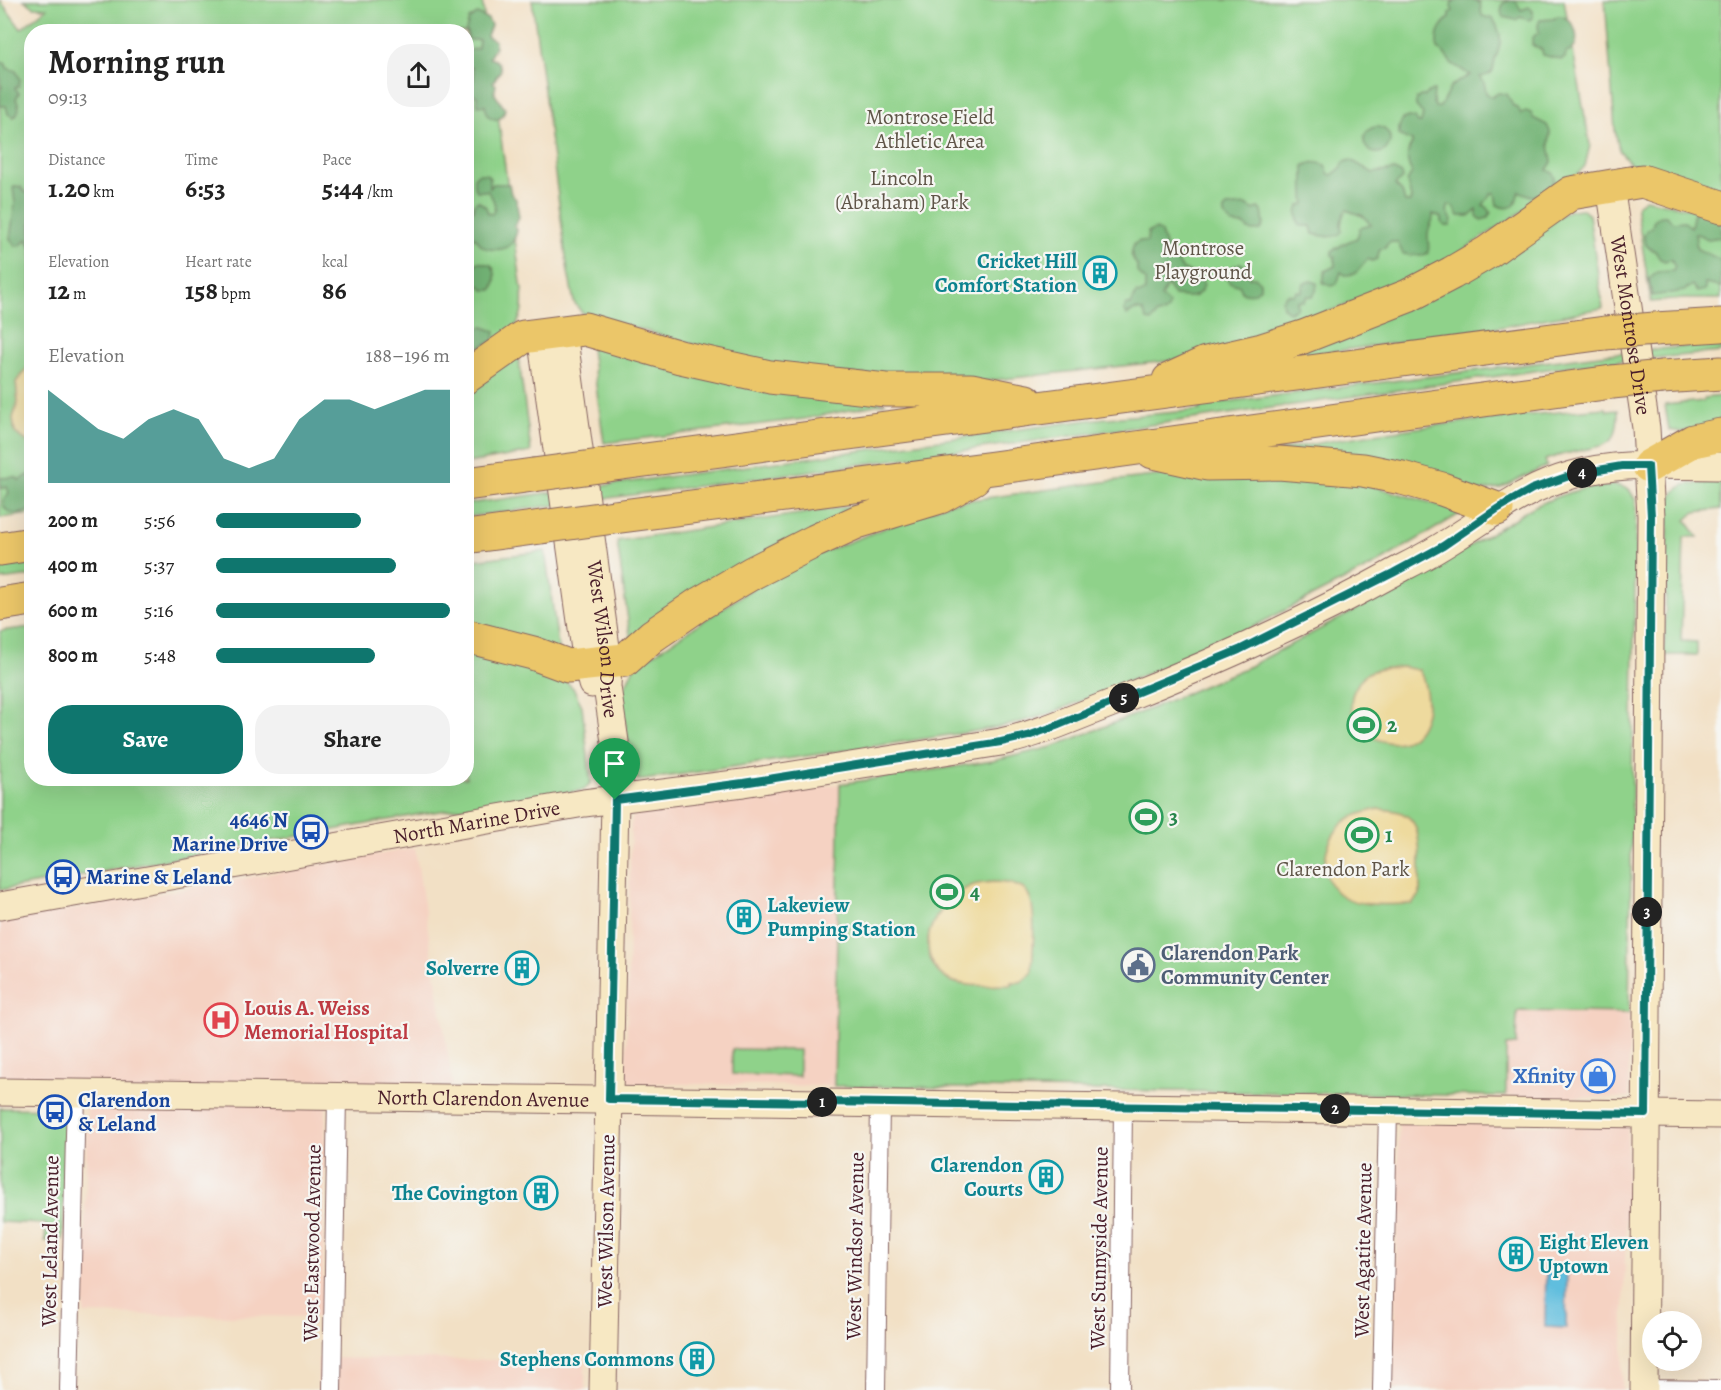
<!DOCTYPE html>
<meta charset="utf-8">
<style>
:root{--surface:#fff;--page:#f2f2f2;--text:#222;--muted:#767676;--accent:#0f766e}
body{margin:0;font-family:Alegreya,serif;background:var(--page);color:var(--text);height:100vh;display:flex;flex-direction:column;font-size:22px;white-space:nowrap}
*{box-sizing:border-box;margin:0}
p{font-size:20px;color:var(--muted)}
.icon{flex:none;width:33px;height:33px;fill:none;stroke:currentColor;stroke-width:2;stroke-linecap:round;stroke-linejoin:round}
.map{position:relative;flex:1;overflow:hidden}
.side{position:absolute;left:24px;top:24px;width:450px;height:762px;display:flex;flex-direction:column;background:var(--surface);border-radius:24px;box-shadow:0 6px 24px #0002}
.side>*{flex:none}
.tools{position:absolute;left:1642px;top:1311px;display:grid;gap:12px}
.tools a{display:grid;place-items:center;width:60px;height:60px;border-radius:50%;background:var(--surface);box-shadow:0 6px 24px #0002;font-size:30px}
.pin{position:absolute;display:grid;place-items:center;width:51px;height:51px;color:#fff;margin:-62px -26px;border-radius:50% 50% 50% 0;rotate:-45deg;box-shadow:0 0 6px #0007}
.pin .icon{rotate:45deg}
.km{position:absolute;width:30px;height:30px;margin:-15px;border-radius:50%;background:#222;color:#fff;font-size:16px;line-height:30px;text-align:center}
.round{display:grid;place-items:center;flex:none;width:63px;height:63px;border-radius:24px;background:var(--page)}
.head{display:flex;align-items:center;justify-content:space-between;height:102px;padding:0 24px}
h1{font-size:33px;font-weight:700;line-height:45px}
.figures{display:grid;grid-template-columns:repeat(3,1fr);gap:9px;height:102px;padding:6px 24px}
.figures div{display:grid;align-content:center}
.figures b{font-size:26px;font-weight:700}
.figures small{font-size:16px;font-weight:400}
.figures p{font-size:16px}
.chart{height:168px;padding:12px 24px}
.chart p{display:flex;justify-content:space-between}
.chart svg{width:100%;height:108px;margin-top:6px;fill:var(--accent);opacity:.7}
.cta{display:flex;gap:12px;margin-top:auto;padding:12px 24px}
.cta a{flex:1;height:69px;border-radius:24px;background:var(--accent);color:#fff;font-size:24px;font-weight:700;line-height:69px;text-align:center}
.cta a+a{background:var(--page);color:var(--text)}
ul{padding:0 24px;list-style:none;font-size:20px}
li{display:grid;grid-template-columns:96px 72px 1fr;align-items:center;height:45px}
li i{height:15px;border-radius:8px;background:var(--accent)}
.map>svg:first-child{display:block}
.built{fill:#f5d2c2}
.green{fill:#8fd28a;stroke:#6c785a;stroke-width:1.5}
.forest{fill:#73b476;stroke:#5e6a50;stroke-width:1.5}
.sand{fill:#eeda9e;stroke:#9c7c64;stroke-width:1.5}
.water{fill:#60bede;stroke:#556e84;stroke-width:1.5}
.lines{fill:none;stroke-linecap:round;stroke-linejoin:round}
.street-casing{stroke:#856361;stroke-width:20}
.secondary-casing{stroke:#856361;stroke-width:29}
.highway-casing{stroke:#856361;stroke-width:35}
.street{stroke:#fff;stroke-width:18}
.secondary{stroke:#f7e8c3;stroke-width:27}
.highway{stroke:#ebc669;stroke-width:33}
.highway-bridge-casing{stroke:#856361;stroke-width:35;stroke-linecap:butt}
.highway-bridge{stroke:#ebc669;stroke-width:33}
.route-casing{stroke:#fff;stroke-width:12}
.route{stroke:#0f766e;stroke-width:8}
.labels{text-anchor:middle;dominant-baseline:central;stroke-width:4.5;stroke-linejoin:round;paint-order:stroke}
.park-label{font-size:21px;fill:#5f5548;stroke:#f6f6f2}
.culture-label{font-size:21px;font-weight:bold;fill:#0d838f;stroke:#f6f6f2;text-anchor:end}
.street-label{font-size:21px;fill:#4a1f2b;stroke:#f6f6f2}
.leisure-label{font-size:21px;font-weight:bold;fill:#27864d;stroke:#f6f6f2;text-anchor:start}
.transit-label{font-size:21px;font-weight:bold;fill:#164399;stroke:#f6f6f2;text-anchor:start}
.service-label{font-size:21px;font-weight:bold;fill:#4e5e75;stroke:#f6f6f2;text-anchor:start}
.health-label{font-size:21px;font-weight:bold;fill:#be3a42;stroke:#f6f6f2;text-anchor:start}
.shop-label{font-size:21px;font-weight:bold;fill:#366cbe;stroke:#f6f6f2;text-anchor:end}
</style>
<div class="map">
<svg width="1721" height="1390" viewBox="0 0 1721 1390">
<rect width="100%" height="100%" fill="#f6f6f2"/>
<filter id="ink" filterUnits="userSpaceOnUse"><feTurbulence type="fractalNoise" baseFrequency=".0167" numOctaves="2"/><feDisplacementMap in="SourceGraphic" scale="12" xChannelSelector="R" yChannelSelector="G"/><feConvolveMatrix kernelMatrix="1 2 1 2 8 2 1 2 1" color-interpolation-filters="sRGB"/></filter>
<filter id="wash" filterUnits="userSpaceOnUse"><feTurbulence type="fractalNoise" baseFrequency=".008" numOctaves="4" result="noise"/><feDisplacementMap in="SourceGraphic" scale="24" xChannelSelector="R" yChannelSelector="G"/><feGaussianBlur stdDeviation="1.35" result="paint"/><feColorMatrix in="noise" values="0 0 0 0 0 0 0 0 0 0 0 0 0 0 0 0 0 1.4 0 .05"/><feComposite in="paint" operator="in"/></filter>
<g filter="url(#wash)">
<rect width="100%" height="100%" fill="#f2e0c5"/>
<path class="built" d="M840,784L834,1086L630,1083L626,1077L631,825L633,817L642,813Z
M415,848L453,1086L326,1087L322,1317L84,1314L87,1089H0V922Z
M1517,1011L1629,1013V1098L1506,1096V1046L1516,1045Z
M1399,1122L1628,1127L1622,1390L1393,1389Z
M318,1358L585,1361V1390H318Z"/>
<path class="green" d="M0,0L21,29L47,8L34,7L24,0H482L522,290C523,305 523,315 515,327L467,365L466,32H32L31,514L0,518Z
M532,0H1564L1590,145L1585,166L1575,177L1416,281L1195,358L977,382L784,370L582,313L574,302L568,272Z
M1605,0H1721V198L1631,164L1619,150L1615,130Z
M1645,199L1721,215V299H1683L1651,302L1637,212V205Z
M1582,209L1589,215L1603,308L1463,334L1268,360L1571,210Z
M590,342L886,403L804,419L604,443Z
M1721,343V352L1576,365L1086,434L467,517L466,504L1096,419L1200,410V405L1608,354Z
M518,353L531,452L467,463L466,386Z
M1721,396V424L1682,432L1669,430L1665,405L1703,401L1704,398Z
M1606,408L1607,411L1618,410C1618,447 1608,444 1578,451C1567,453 1556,456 1545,460L1547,466L1500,488L1478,491L1277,451C1386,429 1496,417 1606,408Z
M1226,473L1338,476L1463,512L1376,564L1219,644L1049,714L1010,725L970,732L643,780H639L633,776L621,694L635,666L785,567L949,503L1111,481L1163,475Z
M1721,483V509L1695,512L1686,520L1698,537H1684L1681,641L1697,642V655H1664L1669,502C1680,477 1697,484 1721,483Z
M1615,485L1629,489L1636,501L1629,1013L1517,1011L1516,1045L1506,1046V1096L834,1086L840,784L993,761L1052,747L1152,708L1250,666L1426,573L1533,507L1559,496L1582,489Z
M887,501L631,642L617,541Z
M545,551L559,652L467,628V561Z
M31,563V576L0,580V567Z
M31,627L32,778H466L467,646L562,678L573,688L582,706L591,782L584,790L427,813L0,890V631Z
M732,1049L799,1050V1076L732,1074Z
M0,1108L66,1109L63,1239L45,1241L46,1224L0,1222Z"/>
<path class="forest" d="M1456,0H1475L1480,3L1482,16L1493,19C1502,33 1502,42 1496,57C1491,70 1498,73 1480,77L1484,82L1486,93L1492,97L1498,93L1507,94L1513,106L1518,108L1521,114L1526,111L1531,113L1533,118L1547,125L1550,132L1549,145L1552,162L1547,170L1553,173L1555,178L1549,194L1531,196L1519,191L1515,205C1509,209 1504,209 1497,205L1495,193H1492L1483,205L1487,207L1491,212L1488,218L1481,220L1477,216V210L1470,216H1459L1454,207L1449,205L1447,211L1452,220L1450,226H1445L1442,222V218L1433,214C1434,222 1429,226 1428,233C1427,240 1430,246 1428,253L1421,256L1403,254L1398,243C1391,241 1388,242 1385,248L1380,249L1377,259L1372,261L1368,259L1355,274L1345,275L1341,272L1337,284L1331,286L1323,283L1325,271L1335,266V257L1332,255V251L1345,243L1357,238L1360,228L1371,225L1363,216L1346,210C1342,215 1340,225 1342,231C1337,240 1322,236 1313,234L1311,226H1300C1297,219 1296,211 1300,205L1305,204C1303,191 1304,179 1304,166C1312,161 1317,162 1325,165L1329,175H1332L1341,168L1344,162L1351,160L1373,173L1394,170L1402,174L1403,178L1395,185L1402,192L1405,202H1410L1411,198L1407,182L1412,172C1407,164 1405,153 1412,144V141L1399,135V127L1403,119L1409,117L1415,118L1418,123H1421L1423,114L1416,106V99L1421,96H1425L1429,92L1434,91L1433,102L1435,107H1440L1451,86L1470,75L1451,63L1443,52L1438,49C1435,38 1439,24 1450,18V13L1453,11L1451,7L1452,2Z
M1509,1H1516L1521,10L1529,7L1533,11V17L1529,20L1520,17L1516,20L1503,17L1501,11L1503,3Z
M477,14L488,19L491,25L487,36L495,41V47L489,58C496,60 500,62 501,70L493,82L496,85L494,93L505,109C502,121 496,122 487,115L485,105L478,106L477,96C468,93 463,83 474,79L473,67H467V51L478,48L479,40H469L466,30L469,19Z
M1558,16C1576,16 1585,48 1566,53L1565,58L1561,60L1543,55L1542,50L1532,45C1532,38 1533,35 1539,33L1538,25L1540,20L1553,19Z
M0,61L6,64L7,68L16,71L20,79L19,86L15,88L19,93L16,99C20,105 20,112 14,117L8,114L6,106H0V90L2,87L0,84Z
M1364 140a13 13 0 1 1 26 0a13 13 0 1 1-26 0Z
M478,174H486L490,178V188L493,184H509L511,194L516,199L519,217L514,226L517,231C516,235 513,242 510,245C504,251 487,251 481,245C479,242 477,239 475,237L467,241V205L474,210L473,205L478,201L486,207L488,213L492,214C498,208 493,197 487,191H477L474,186V178Z
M15,186L21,187L24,192L31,193V249L27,239L21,245L16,246L10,239L15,203L13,188Z
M1246,205L1254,210L1258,208L1262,211L1264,224L1261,230L1255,231L1248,230L1245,225L1232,224L1224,215V210L1227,207Z
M1694,212L1721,213V237L1708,239L1695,233L1697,249L1721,260V287L1705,284V290L1697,292L1692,285L1684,291L1652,296L1649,279L1658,272L1673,271L1675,267L1671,259L1665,261L1660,259L1655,251C1643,247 1639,233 1652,227L1654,220L1660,216H1666L1673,222L1683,221L1691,227Z
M1157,229L1161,233L1166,248L1172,252L1183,270C1194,273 1200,274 1204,285C1198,301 1188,297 1174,296L1168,286L1166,287L1161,297L1169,304L1168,310L1164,313L1157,314L1152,321L1147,320L1143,311L1135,310L1127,315L1124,310L1126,305H1131L1136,293L1141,294L1145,291V280L1137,272V265C1131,258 1130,254 1134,244L1140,241L1147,242L1148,232Z
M478,262L491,265C497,273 496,282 492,290H484L481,286L473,287L470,297L467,298V269L473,267Z
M1240,263C1247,266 1250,269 1249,277H1255L1260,282V288C1254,294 1250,295 1242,292L1240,286L1229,282L1226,276L1228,269Z
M1311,281L1317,283L1316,291L1312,297L1307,296L1304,301H1297V308L1289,312L1283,307L1282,300L1287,294L1293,295L1297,291L1302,292C1302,284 1303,283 1311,281Z
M483,327L495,331L494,340L480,347L475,346L467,352L466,330Z
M31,474V510C20,515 4,517 3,501L9,493L7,487L0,489V478L16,477L19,480Z"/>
<path class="sand" d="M31,363V448L29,446L28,442L15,433L13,418L18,402L16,382Z
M1402,667L1419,670C1426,683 1430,705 1424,719C1407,770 1334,729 1355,689C1359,682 1362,675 1370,672C1379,668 1392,668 1402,667Z
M1378,809C1390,810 1404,810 1412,821C1423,833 1419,878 1420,895L1412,904C1389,904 1358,908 1339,894C1315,875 1325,836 1347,820C1356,814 1367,812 1378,809Z
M994,882C1005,883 1016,883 1025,890C1039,903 1032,955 1032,973L1021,982H1011V985C992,985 969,988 951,981C931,973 924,949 930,930C936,913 955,893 971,886C978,883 986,883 994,882Z"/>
<path class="water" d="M1546,1266H1567L1566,1328L1545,1327Z"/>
</g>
<g filter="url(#ink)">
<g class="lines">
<defs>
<path id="street" d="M1644,1389L1721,1390
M69,1390L76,1093
M332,1390L337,1096
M876,1390L880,1103
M1120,1390L1123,1106
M1382,1390L1388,1110"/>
<g id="secondary">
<path id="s1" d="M1610,186L1646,428L1651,516L1644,1390"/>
<path id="s2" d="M563,332L608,662L607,687L620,776L615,800L603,1390"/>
<path d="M541,335L587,664L592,684"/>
<path id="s3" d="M0,906L584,803L743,783L1001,742C1042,733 1080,715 1120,700C1216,662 1312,618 1402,568C1416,561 1429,554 1442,546C1487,519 1521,489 1572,475C1620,461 1672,466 1721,466"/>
<path id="s4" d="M0,1092L1721,1115"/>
</g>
<path id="highway" d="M1655,329L1721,325
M466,377L523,337L585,329L680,357L770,377L886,390H971L1026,401
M1662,377L1721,373
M1169,380L1206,363L1262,350L1303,337L1408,296L1452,273L1488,252L1571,193L1642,181L1721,207
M1153,452L1207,464L1279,463L1363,470L1402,478L1442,489L1497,509
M607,465L1605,333
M1649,466L1693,441L1721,435
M466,484L533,475
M614,517L993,468L1612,382
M466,537L541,527
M0,549L32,544
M0,604L32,599
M466,636L533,653L568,666L625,660L652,636L699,604L752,573L815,541L857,522L940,497L974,478"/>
</defs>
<use href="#street" class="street-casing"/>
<use href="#secondary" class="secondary-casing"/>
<use href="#highway" class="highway-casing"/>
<use href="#street" class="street"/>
<use href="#secondary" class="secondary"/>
<use href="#highway" class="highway"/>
<defs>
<path id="highway-bridge" d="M1605,333L1655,329
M1612,382L1662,377
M533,475L607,465
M541,527L614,517"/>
</defs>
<use href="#highway-bridge" class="highway-bridge-casing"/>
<use href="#highway-bridge" class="highway-bridge"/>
</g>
</g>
<g class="lines" filter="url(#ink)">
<defs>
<path id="route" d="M1622,466H1648L1651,516L1646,1114L609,1099L615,800L743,783L1001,742L1028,736L1056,726L1239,650L1393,573L1443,546L1497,509L1532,489L1575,474Z"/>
</defs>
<use href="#route" class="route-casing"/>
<use href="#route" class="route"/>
</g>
<defs>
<symbol id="building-ring" viewBox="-11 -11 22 22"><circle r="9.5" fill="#f6f6f2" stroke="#0f9aa8" stroke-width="1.5"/><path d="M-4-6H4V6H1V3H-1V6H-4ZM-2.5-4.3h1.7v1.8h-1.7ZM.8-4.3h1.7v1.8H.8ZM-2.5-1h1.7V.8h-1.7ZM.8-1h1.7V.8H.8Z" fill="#0f9aa8"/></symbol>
<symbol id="stadium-ring" viewBox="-11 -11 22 22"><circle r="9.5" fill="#f6f6f2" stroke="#2e9e5b" stroke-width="1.5"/><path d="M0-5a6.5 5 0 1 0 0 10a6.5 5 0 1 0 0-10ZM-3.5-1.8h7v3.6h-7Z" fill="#2e9e5b"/></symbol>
<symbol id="bus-ring" viewBox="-11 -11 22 22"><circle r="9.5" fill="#f6f6f2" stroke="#1a4fb4" stroke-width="1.5"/><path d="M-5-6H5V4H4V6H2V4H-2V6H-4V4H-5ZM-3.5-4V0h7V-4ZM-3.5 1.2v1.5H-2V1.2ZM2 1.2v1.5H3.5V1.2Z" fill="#1a4fb4"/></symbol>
<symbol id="civic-ring" viewBox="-11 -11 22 22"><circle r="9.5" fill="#f6f6f2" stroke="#5c6f8a" stroke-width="1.5"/><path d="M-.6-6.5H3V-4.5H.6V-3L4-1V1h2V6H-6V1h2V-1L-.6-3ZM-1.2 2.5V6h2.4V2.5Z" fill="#5c6f8a"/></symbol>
<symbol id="hospital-ring" viewBox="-11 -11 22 22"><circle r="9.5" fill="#f6f6f2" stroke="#e0444e" stroke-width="1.5"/><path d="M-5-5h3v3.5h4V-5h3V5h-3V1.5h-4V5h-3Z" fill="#e0444e"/></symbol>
<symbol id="shop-ring" viewBox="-11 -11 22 22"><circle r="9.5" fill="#f6f6f2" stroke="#3f7fe0" stroke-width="1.5"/><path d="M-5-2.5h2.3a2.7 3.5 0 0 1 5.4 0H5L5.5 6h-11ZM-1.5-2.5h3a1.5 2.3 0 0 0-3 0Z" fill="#3f7fe0"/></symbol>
</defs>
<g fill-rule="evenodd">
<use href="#building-ring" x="1081" y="254" width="38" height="38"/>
<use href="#stadium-ring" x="1345" y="706" width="38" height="38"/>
<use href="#stadium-ring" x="1127" y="798" width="38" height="38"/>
<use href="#bus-ring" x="292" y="813" width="38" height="38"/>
<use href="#stadium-ring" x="1343" y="816" width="38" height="38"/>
<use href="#bus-ring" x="44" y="858" width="38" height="38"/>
<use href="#stadium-ring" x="928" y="873" width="38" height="38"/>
<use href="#building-ring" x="725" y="898" width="38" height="38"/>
<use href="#civic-ring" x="1119" y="946" width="38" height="38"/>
<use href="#building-ring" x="503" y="949" width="38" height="38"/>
<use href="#hospital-ring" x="202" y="1001" width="38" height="38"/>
<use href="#shop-ring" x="1579" y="1057" width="38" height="38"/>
<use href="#bus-ring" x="36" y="1093" width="38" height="38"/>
<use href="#building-ring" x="1027" y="1158" width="38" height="38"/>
<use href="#building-ring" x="522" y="1174" width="38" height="38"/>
<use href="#building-ring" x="1497" y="1235" width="38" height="38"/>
<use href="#building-ring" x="678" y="1340" width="38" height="38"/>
</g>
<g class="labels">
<g class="park-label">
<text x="930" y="117">Montrose Field<tspan x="930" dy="24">Athletic Area</tspan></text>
<text x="902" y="178">Lincoln<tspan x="902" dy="24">(Abraham) Park</tspan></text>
<text x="1203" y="248">Montrose<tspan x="1203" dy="24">Playground</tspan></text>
<text x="1343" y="869">Clarendon Park</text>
</g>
<g class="culture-label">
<text x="1077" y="261">Cricket Hill<tspan x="1077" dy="24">Comfort Station</tspan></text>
<text x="767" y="905" text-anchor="start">Lakeview<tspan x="767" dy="24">Pumping Station</tspan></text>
<text x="499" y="968">Solverre</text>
<text x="1023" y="1165">Clarendon<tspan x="1023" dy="24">Courts</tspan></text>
<text x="518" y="1193">The Covington</text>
<text x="1539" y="1242" text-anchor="start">Eight Eleven<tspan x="1539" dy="24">Uptown</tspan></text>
<text x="674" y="1359">Stephens Commons</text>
</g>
<g class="street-label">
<text stroke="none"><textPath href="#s1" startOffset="141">West Montrose Drive</textPath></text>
<text stroke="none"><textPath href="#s2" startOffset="310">West Wilson Drive</textPath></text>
<text stroke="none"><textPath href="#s3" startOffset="484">North Marine Drive</textPath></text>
<text stroke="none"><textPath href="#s4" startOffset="483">North Clarendon Avenue</textPath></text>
<text transform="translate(606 1221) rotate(-89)">West Wilson Avenue</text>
<text transform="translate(50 1241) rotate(-89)">West Leland Avenue</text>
<text transform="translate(312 1243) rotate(-89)">West Eastwood Avenue</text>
<text transform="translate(855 1246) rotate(-89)">West Windsor Avenue</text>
<text transform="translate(1099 1248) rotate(-89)">West Sunnyside Avenue</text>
<text transform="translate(1363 1250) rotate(-89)">West Agatite Avenue</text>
</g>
<g class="leisure-label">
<text x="1387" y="725">2</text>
<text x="1169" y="817">3</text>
<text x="1385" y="835">1</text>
<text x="970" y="892">4</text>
</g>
<g class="transit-label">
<text x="288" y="820" text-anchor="end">4646 N<tspan x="288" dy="24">Marine Drive</tspan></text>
<text x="86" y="877">Marine &amp; Leland</text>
<text x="78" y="1100">Clarendon<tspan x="78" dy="24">&amp; Leland</tspan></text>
</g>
<g class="service-label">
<text x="1161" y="953">Clarendon Park<tspan x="1161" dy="24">Community Center</tspan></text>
</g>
<g class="health-label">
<text x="244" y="1008">Louis A. Weiss<tspan x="244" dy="24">Memorial Hospital</tspan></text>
</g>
<g class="shop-label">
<text x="1575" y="1076">Xfinity</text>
</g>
</g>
</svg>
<div class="tools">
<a><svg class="icon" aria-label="locate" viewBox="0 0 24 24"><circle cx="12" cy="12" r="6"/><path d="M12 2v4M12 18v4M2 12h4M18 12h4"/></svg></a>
</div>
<div class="pin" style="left:615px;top:800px;background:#1e9e55"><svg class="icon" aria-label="arrive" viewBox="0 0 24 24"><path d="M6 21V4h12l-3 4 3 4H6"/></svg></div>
<b class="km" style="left:822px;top:1102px">1</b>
<b class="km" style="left:1335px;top:1109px">2</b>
<b class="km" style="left:1647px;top:912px">3</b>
<b class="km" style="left:1582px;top:473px">4</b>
<b class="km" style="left:1124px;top:698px">5</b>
<section class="side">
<div class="head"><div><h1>Morning run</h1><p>09:13</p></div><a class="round"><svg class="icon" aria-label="share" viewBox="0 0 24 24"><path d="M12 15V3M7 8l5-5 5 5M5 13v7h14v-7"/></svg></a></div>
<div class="figures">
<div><p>Distance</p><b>1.20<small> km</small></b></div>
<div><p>Time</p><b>6:53</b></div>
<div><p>Pace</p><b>5:44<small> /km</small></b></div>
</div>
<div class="figures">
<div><p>Elevation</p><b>12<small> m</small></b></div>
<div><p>Heart rate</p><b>158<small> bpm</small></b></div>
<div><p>kcal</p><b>86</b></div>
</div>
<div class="chart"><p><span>Elevation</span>188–196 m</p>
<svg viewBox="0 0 160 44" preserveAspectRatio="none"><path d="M0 44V6L10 14L20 22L30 26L40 18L50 14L60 18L70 34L80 38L90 34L100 18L110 10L120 10L130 14L140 10L150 6L160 6V44z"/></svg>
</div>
<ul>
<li><b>200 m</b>5:56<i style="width:62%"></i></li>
<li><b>400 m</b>5:37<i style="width:77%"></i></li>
<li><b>600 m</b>5:16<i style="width:100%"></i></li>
<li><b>800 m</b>5:48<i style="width:68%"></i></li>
</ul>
<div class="cta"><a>Save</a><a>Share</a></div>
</section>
</div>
